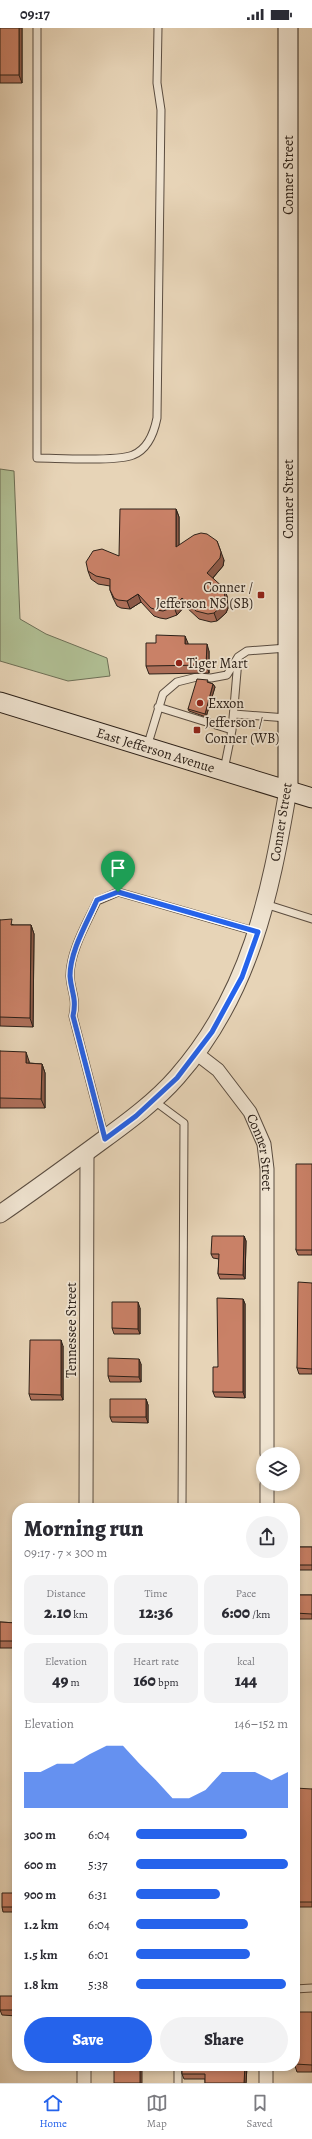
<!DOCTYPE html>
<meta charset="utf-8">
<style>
:root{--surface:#fff;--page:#f2f2f3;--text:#2b2b33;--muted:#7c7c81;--line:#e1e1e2;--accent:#2563eb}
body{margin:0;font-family:Alegreya,serif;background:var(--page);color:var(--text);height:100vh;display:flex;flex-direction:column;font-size:15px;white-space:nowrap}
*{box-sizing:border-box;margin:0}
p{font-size:13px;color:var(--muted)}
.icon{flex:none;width:22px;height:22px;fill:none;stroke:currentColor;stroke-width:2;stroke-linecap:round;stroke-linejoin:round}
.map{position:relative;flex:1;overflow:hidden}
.drawer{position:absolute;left:12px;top:1475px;width:288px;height:568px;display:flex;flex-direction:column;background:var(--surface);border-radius:16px;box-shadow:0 2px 6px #0003}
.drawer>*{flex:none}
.fabs{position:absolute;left:256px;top:1419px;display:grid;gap:8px}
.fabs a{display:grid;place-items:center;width:44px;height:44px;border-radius:50%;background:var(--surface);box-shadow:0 2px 6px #0003;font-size:20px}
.pin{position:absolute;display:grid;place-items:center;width:34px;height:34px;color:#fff;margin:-41px -17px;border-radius:50% 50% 50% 0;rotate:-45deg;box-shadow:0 0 4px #0007}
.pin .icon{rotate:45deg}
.round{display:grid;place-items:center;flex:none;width:42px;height:42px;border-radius:21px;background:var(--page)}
.head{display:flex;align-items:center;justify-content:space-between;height:68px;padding:0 12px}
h1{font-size:22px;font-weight:800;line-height:30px}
.stats{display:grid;grid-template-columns:repeat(3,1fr);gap:6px;height:68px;padding:4px 12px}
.stats div{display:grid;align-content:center;border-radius:10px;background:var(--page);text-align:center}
.stats b{font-size:17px;font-weight:800}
.stats small{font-size:11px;font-weight:400}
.stats p{font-size:11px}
.chart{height:112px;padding:8px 12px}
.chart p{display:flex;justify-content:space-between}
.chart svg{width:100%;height:72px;margin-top:4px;fill:var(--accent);opacity:.7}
.primary-button{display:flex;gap:8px;margin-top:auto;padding:8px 12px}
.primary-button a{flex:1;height:46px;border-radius:24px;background:var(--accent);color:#fff;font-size:16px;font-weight:800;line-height:46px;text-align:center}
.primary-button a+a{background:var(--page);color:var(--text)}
ul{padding:0 12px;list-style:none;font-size:13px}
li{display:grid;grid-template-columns:64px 48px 1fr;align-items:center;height:30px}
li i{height:10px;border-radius:5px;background:var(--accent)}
.status{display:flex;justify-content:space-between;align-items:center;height:28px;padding:0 20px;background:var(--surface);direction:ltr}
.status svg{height:11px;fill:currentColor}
.menu{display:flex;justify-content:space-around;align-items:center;height:56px;border-top:1px solid var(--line);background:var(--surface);font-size:11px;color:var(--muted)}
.menu a{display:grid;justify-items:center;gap:2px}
.menu .selected{color:var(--accent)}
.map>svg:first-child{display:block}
.green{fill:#b0be93;stroke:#6e6f56}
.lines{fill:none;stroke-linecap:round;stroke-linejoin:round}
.service-casing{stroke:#5b4d40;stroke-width:9}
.minor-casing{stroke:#5b4d40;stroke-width:15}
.tertiary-casing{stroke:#5b4d40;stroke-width:19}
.secondary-casing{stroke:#2c2018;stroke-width:21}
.service{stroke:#efe3d0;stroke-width:7}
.minor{stroke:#efe3d0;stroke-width:13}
.tertiary{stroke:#efe3d0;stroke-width:17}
.secondary{stroke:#efe3d0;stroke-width:19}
.wall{fill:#ad6f59;stroke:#2c2018}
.shaded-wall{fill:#8d5a48;stroke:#2c2018}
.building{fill:#c98167;stroke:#2c2018}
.route-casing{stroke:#fff;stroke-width:8}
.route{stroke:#2563eb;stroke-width:5}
.poi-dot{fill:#8f2418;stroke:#efe3d0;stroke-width:1.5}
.labels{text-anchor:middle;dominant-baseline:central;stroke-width:3.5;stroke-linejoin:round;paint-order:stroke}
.street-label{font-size:14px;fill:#2c2018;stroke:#efe3d0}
.poi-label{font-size:14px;fill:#2c2018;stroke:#efe3d0;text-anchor:start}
</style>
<div class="status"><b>09:17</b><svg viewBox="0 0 49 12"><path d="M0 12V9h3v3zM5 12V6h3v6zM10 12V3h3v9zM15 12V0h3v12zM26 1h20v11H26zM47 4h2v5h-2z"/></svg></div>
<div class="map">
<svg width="312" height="2055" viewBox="0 0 312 2055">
<rect width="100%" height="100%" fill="#e7d4b7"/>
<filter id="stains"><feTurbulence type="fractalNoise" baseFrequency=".005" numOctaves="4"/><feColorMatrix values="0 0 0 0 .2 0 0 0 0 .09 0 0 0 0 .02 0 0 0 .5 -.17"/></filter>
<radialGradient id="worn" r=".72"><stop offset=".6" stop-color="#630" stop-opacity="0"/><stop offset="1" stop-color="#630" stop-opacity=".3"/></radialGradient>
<path class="green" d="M0,441L14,443L20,591L46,606L107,630L110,648L68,653L0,633Z"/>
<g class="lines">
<defs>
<path id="service" d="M37,0V430C57,430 117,434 133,427C148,421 154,405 157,390L161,82L157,55L158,0
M158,679L232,702L224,742
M234,686L287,690
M232,702L238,632
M147,719L163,666L177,654L197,649L211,650L227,647L238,629L247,623L287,620
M265,876L312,891
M153,1072L184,1095L182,1480
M105,1111L73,988C77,970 71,964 70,948C70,923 87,895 97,873L118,864L257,904
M295,1961L312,1960
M178,2055V2038"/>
<g id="minor">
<path id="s1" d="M196,1025L218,1042L250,1084L264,1116L267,1141V1426"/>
<path d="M86,1480L87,1124"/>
<path d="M267,1480V1456"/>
<path d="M84,2055V2038"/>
<path d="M266,2055V2038"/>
</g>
<path id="tertiary" d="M0,1186C35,1162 69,1137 103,1112C129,1093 156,1073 177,1049C250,966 270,868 288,762"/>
<g id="secondary">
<path id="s2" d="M0,674L312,770"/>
<path d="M288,762V0"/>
</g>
</defs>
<use href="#service" class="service-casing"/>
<use href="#minor" class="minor-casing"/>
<use href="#tertiary" class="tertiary-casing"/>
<use href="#secondary" class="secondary-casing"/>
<use href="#service" class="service"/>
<use href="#minor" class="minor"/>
<use href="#tertiary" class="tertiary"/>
<use href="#secondary" class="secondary"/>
</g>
<path class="wall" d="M0,0H22V55H0Z
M176,481L179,489V517L224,532L223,538L213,550L227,568L228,580L226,585L217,593L211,594L199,591L185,578L177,587L166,591L160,590L154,588L141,574L130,581L121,580L117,578L113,570L110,562V558L98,556L91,551L88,543L119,528Z
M188,616L209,623V645L149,646L146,638Z
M208,654L213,656L215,659L206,689L189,683L188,681Z
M0,892L14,897H31L34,906L33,999L0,998Z
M0,1023L29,1033V1035L42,1036L45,1045V1080H0Z
M312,1136V1227H298L296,1222Z
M244,1208L246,1213L245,1251H220L218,1246L219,1231L213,1230L211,1226Z
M312,1255V1346H299L297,1340Z
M243,1271L245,1276V1370L215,1369L213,1364L218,1339Z
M140,1280V1306H114L112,1300Z
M63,1318V1372H31L29,1366Z
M141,1336V1354H110L108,1348Z
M146,1371L148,1377V1395L112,1394L110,1389Z
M295,1519H312V1542H295Z
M295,1567H312V1591H295Z
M0,1594L17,1595V1620H0Z
M312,1761V1879H295V1857H297V1819H295V1769Z
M17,1865V1884H3L2,1879Z
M17,1968V1988L2,1987L0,1982Z
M312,1984V2044H297L295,2038V2008Z
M182,2038H247L246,2055H205V2051H184L182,2046Z"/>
<path class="shaded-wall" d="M19,0H22V55L19,47Z
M176,481L179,489V527L176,519Z
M217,513L224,532L223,538L210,553L207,545Z
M224,560L227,568L228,580L226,585L217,593L214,585Z
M138,566L141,574L130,581L127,573Z
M182,570L185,578L177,587L174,579Z
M185,608L188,615L187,623L185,616Z
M207,616L209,623V645L206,637Z
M213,656L215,659L206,689L205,686Z
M31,897L34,906L33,999L30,990Z
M26,1024L29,1033V1044L26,1035Z
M42,1036L45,1045V1080L41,1071Z
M244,1208L246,1213L245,1251L243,1247Z
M243,1271L245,1276V1370L243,1364Z
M138,1274L140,1280V1306L138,1301Z
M61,1312L63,1318V1372L61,1367Z
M139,1331L141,1336V1354L139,1349Z
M146,1371L148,1377V1395L146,1389Z
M140,2038H142V2055H140Z
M245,2038H247L246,2055H244Z"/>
<path class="building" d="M0,0H19V47H0Z
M120,481H176V519L194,507L201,505L207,506L217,513L221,524L220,530L207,545L224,560L225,572L223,577L214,585L208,586L196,583L182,570L174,579L163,583L157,582L151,580L138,566L127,573L118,572L114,570L110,562V551L96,548L88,543L86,534L93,523L102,521L119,528Z
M156,607L185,608V616H207L206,637L146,638V615H156Z
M197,651L208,652L207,654L213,656L205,686L188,681Z
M12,891L11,897H31L30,990L0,989V892Z
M0,1023L26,1024V1035L42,1036L41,1071L0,1070Z
M296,1136H312V1222H296Z
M212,1208H244L243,1247L218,1246L219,1226H211Z
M298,1254L312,1255V1341L297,1340Z
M217,1270L243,1271V1364H213V1339H218Z
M112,1274H138V1301L112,1300Z
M30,1312H61V1367L29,1366Z
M108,1330L139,1331V1349L108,1348Z
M110,1371H146V1389H110Z
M295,1519H312V1537H295Z
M295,1567H312V1586L295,1585Z
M0,1594L17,1595V1613H0Z
M295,1760L312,1761V1874H295V1857H297V1814H295Z
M2,1865H17V1879H2Z
M0,1968H17V1982H0Z
M296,1984H312V2037L295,2036Z
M114,2038H140V2055H114Z
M182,2038H245L244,2055H205V2046H182Z"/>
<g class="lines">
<defs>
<path id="route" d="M118,864L258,904L242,949L212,1004L177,1050L136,1088L105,1111L73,988C77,970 71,964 70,948C70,923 87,895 97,872Z"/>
</defs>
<use href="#route" class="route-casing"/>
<use href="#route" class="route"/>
</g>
<g class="poi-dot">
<rect x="257" y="563" width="8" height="8" rx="2"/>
<circle cx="179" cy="635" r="4"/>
<circle cx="200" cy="675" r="4"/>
<rect x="193" y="698" width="8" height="8" rx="2"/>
</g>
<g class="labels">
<g class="street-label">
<text transform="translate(288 147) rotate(-90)">Conner Street</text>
<text transform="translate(288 471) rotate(-90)">Conner Street</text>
<text stroke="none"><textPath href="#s2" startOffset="163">East Jefferson Avenue</textPath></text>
<text transform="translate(281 794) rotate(-81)">Conner Street</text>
<text stroke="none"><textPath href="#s1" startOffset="123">Conner Street</textPath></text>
<text transform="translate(71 1302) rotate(-90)">Tennessee Street</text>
</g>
<g class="poi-label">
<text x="253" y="559" text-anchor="end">Conner /<tspan x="253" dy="16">Jefferson NS (SB)</tspan></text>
<text x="187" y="635">Tiger Mart</text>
<text x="208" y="675">Exxon</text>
<text x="205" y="694">Jefferson /<tspan x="205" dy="16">Conner (WB)</tspan></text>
</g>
</g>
<rect width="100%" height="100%" filter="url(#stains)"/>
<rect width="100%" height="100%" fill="url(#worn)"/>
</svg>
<div class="fabs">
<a><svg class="icon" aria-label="layers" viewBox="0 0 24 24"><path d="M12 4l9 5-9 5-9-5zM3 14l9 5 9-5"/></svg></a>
</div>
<div class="pin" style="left:118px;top:864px;background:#1e9e55"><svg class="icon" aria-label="arrive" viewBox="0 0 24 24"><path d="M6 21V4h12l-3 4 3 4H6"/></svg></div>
<section class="drawer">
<div class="head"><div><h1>Morning run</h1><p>09:17 · 7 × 300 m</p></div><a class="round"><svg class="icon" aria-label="share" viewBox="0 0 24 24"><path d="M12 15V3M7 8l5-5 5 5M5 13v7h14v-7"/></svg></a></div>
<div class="stats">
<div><p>Distance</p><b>2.10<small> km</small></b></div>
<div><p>Time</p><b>12:36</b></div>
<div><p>Pace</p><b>6:00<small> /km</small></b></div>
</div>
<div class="stats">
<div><p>Elevation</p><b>49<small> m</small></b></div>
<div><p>Heart rate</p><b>160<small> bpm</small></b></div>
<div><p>kcal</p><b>144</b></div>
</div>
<div class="chart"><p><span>Elevation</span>146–152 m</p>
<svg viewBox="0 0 160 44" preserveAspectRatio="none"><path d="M0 44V22L10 22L20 17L30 17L40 11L50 6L60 6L70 17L80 27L90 38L100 38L110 33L120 22L130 22L140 22L150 27L160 22V44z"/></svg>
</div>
<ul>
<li><b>300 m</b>6:04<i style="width:73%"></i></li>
<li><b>600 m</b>5:37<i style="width:100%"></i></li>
<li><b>900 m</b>6:31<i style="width:55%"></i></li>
<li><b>1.2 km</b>6:04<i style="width:74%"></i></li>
<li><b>1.5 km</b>6:01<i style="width:75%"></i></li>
<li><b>1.8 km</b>5:38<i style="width:99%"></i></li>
</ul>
<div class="primary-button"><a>Save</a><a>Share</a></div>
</section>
</div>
<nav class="menu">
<a class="selected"><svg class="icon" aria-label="home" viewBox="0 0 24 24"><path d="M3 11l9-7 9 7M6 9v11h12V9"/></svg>Home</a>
<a><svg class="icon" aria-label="map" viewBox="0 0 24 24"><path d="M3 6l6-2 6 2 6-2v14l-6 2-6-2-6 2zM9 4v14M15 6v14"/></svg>Map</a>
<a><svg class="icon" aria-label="saved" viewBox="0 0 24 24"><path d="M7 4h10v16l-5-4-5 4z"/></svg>Saved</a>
</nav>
